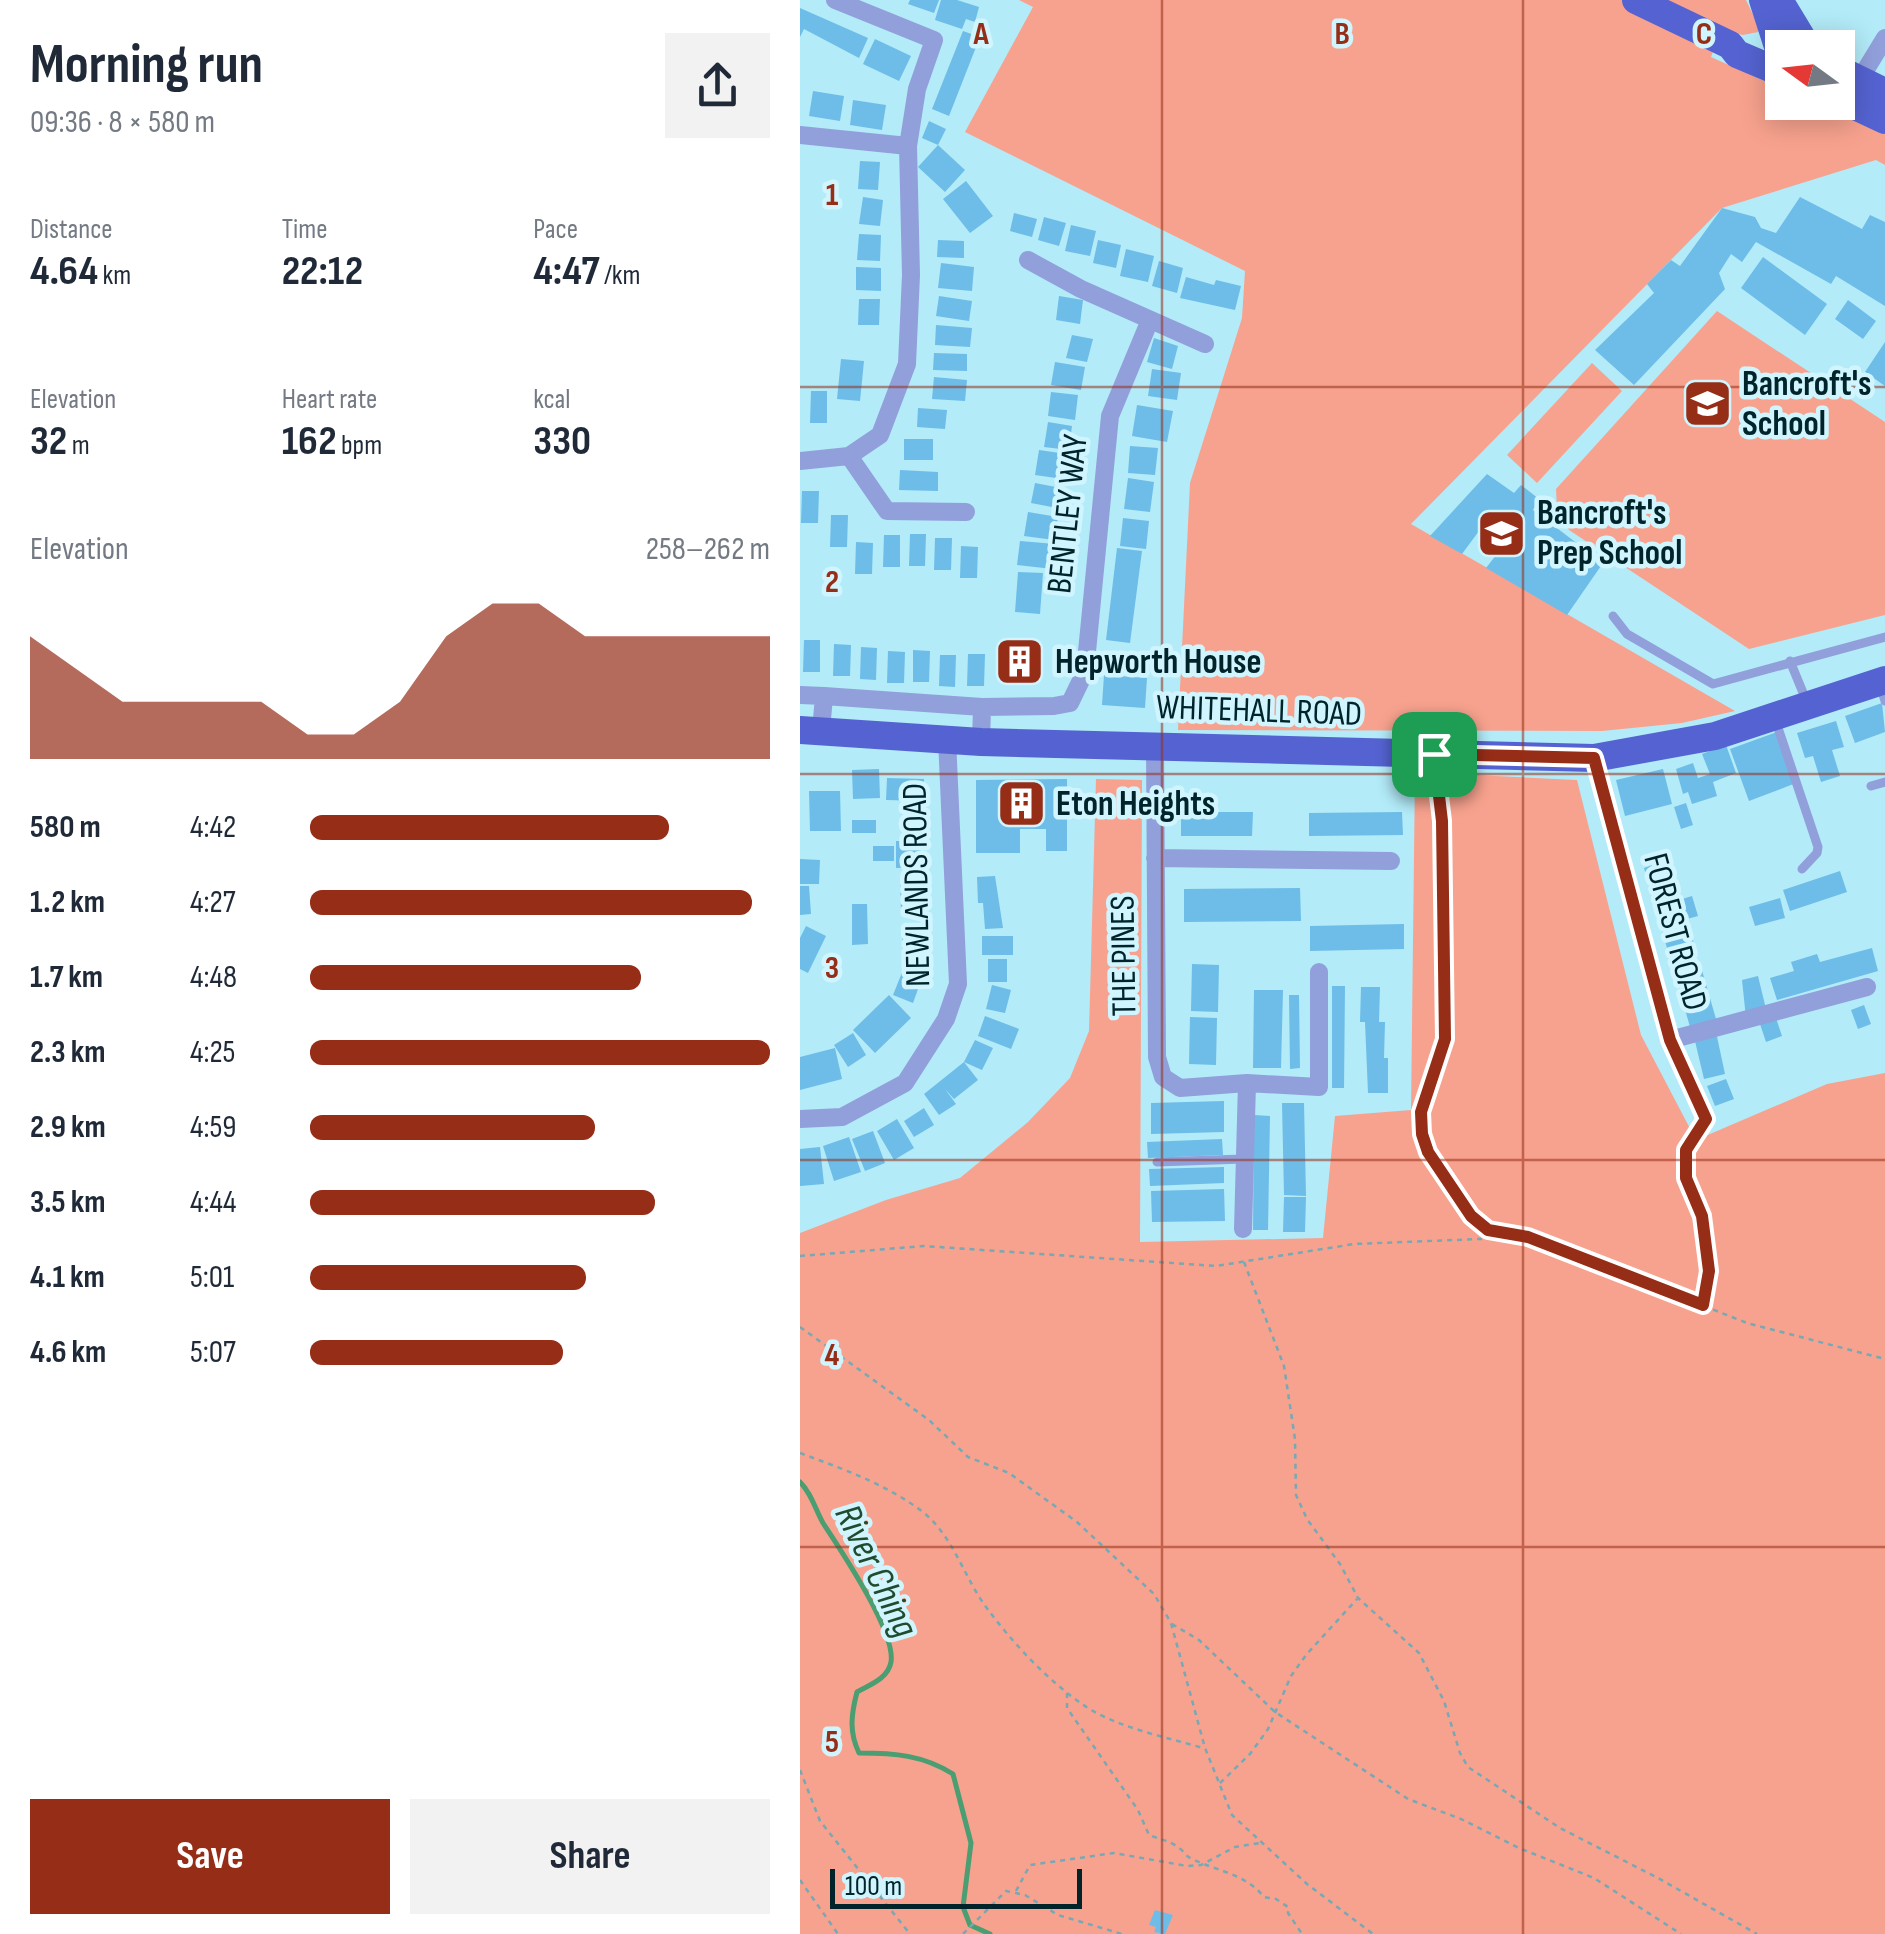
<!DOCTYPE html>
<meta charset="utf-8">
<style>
:root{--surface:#fff;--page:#f2f2f3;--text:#1f2937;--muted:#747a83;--accent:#962d17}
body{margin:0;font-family:"Sofia Sans Condensed",sans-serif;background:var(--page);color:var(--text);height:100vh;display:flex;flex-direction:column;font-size:38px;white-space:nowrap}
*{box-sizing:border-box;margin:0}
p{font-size:32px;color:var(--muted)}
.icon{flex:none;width:55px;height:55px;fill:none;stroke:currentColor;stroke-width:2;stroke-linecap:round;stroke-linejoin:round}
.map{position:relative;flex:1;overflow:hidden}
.drawer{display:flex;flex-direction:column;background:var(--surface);width:800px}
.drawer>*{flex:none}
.needle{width:65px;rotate:285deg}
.controls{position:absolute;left:965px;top:30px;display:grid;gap:20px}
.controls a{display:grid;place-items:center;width:90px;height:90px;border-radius:0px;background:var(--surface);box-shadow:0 5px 25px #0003;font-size:50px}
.scale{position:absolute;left:30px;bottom:25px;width:252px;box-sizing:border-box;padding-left:10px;border:5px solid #01232a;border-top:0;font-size:28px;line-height:35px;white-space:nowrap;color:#01232a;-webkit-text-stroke:8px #d0f5fe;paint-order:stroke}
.pin{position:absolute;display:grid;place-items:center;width:85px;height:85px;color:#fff;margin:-42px;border-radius:20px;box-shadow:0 5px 15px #0006}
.round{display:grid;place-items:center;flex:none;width:105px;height:105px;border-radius:0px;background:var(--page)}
.head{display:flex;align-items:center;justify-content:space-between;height:170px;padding:0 30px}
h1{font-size:55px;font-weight:700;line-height:75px}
.figures{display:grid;grid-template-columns:repeat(3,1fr);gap:15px;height:170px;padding:10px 30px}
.figures div{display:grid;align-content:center}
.figures b{font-size:42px;font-weight:700}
.figures small{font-size:28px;font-weight:400}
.figures p{font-size:28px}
.chart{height:280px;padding:20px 30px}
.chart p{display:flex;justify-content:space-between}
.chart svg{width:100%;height:180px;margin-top:10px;fill:var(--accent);opacity:.7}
.button{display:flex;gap:20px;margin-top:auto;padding:20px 30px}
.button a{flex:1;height:115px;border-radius:0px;background:var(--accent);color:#fff;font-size:40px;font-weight:700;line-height:115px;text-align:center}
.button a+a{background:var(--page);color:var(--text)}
ul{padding:0 30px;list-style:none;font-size:32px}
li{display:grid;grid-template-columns:160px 120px 1fr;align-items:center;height:75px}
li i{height:25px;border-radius:12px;background:var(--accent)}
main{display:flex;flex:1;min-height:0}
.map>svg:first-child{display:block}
.green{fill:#f7a28e}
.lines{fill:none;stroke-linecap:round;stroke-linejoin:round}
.stream{stroke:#4a9e71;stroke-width:5}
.building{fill:#6dbde8}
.path{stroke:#77a8b3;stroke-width:2.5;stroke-dasharray:5 5;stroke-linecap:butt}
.lane{stroke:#919fdb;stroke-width:9}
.street{stroke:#919fdb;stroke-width:18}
.primary{stroke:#5463d1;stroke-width:28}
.route-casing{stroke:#fff;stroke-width:20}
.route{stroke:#962d17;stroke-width:12}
.grid{fill:none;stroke:#962d17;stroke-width:2.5;stroke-opacity:0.55}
.labels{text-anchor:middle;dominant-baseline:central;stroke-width:9;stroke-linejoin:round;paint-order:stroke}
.poi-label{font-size:35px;font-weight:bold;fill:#01232a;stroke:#d0f5fe;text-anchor:start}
.street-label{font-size:35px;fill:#01232a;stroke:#d0f5fe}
.water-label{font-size:38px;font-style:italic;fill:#204b2f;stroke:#d0f5fe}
.grid-label{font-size:32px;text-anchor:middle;font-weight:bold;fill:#962d17;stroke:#d0f5fe;stroke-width:9;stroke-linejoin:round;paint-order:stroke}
</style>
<main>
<section class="drawer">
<div class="head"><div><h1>Morning run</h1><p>09:36 · 8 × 580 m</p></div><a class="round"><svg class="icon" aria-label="share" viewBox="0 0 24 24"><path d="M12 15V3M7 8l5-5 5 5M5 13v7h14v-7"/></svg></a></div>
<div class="figures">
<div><p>Distance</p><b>4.64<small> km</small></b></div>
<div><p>Time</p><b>22:12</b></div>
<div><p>Pace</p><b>4:47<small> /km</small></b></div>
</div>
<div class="figures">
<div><p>Elevation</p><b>32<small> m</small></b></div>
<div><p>Heart rate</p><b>162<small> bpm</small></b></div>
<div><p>kcal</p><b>330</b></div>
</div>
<div class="chart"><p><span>Elevation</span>258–262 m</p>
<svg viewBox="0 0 160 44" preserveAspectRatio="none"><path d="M0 44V14L10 22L20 30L30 30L40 30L50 30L60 38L70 38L80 30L90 14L100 6L110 6L120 14L130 14L140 14L150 14L160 14V44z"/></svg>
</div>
<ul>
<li><b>580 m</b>4:42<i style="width:78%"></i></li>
<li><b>1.2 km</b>4:27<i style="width:96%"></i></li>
<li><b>1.7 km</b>4:48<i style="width:72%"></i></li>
<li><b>2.3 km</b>4:25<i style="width:100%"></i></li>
<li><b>2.9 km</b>4:59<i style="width:62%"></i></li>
<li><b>3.5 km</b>4:44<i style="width:75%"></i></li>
<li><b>4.1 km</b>5:01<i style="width:60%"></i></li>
<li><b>4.6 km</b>5:07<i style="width:55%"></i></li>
</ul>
<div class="button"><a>Save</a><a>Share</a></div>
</section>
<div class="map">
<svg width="1085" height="1934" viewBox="0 0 1085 1934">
<rect width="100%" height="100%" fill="#b3ebf8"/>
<path class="green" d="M219,0H946L959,27L958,32L943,35L921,30L911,57L982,89V102L1013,103L1085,134V165L1076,160L922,208L611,524L935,711L882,723L802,731L378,730L390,483L442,318L445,271L165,132L233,7Z
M917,311L1085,422V615L949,649L769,530L757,508L756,489Z
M792,363L822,391L737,483L707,455Z
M615,772L777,780L841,1035L896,1140L1027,1084L1085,1073V1934H0V1233L86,1200L160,1178L228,1122L270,1078L289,1031L296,779L342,780L340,1242L523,1238L535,1116L611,1110Z"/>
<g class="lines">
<path class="stream" d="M0,1482C12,1494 15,1509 23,1523C40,1549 96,1632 91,1662C88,1679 69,1685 57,1692C51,1715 49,1732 59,1753C94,1753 123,1755 153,1774L171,1843L163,1907L170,1925L190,1934"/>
</g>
<path class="building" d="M110,0H139L134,13L108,4Z
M141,0H157L179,7L175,22L166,19L162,29L135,20Z
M0,8L68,38L59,58L4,29L0,37Z
M163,31L180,37L149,116L132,109Z
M75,39L111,56L99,81L63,64Z
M13,91L44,96L40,121L9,116Z
M53,100L86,105L82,130L50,125Z
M129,121L146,129L138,145L165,170L145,192L118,167L138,145L122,138Z
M60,161L80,162L78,190L58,189Z
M166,181L193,216L170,233L143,199Z
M63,197L83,200L80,226L59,224Z
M1000,197L1062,229L1070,215L1085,222V306L1036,276L1031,284L956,242L942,262L931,254L919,273L925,289L834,385L795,350L854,293L847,284L871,260L880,266L922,208L955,217L961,228L976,233Z
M214,213L237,219L232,237L210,231Z
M244,217L266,223L259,246L238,240Z
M271,225L296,231L290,256L265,251Z
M59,234L81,235L80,261L57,260Z
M138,240L164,241V258L137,257Z
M298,240L321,245L316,268L293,263Z
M326,249L354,256L348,282L320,276Z
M963,257L1027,304L1005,335L941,288Z
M359,261L383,268L377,293L352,286Z
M141,263L174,267L172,291L138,288Z
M56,267L81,268V291L56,290Z
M386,277L414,285L416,280L441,286L435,310L380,298Z
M139,296L172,301L169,321L136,316Z
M259,296L283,300L280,324L256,320Z
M59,299H80L79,325H58Z
M1048,300L1076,321L1063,339L1035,319Z
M136,325L172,328L170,347L135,345Z
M272,335L293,339L287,362L266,358Z
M354,338L378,346L372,369L347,362Z
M1085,342V386L1065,372Z
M134,353L167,354V371L133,370Z
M41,359L64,361L60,401L37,399Z
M255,362L285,367L281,390L251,385Z
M352,369L381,373L377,400L348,396Z
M134,377L167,380L165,401L132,399Z
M11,391H27V423H10Z
M251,392L278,395L275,420L248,416Z
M337,405L373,411L367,442L332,436Z
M118,408L147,410L145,429L117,427Z
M248,422L272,426L269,450L244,447Z
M104,439H133V460H104Z
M330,446L358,448L355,475L328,473Z
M239,450L267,454L263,479L235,475Z
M100,470L138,472V491L99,490Z
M687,474L714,493L721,485L739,499L733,510L803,563L767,615L686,568L714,532L690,516L662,554L630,536Z
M328,478L354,482L350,512L324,509Z
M235,483L261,488L257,508L231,503Z
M2,491H19L18,523H1Z
M228,512L258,517L254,540L224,536Z
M31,515H48L47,547H30Z
M323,518L349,521L346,549L320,546Z
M110,534H126L125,566H109Z
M84,535H100V567H83Z
M135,538H152L151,570H134Z
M220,541L255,544L253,569L217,565Z
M56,542L73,543L72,574H55Z
M161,546L178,547L177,578H160Z
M317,548L342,551L330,643L306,640Z
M218,572L243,573L240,614L215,612Z
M4,640H20V672H3Z
M34,644L51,645L50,676H33Z
M200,645L241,646L240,678H199Z
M61,647L77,648L76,680L60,679Z
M113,650L130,651L129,682H113Z
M88,651L105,652L104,683H87Z
M168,654H185L184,686H167Z
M140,655H156L155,687L139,686Z
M303,658H349L350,671L303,672Z
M304,675L347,678L345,708L302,705Z
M1082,703L1085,732L1055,743L1045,716Z
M1036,721L1044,747L1032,750L1040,776L1021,782L1013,756L1005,758L997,733Z
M977,732L996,783L949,801L930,749Z
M926,745L936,773L913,782L917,796L892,804L888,792L883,794L876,769L893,763L898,778L910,774L902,754Z
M79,769L80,798L53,799L52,770Z
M863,769L872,804L825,816L816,780Z
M87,778L124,779V801L86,800Z
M267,779V851H246V829H220V853H176V780Z
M9,791H40L41,831H10Z
M886,803L893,825L881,829L874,807Z
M381,812H453L452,836H381Z
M602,812L603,835L509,836V813Z
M52,820H76V833H52Z
M96,841H121V867L96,868Z
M73,846H94V861H73Z
M0,859L20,860L19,884H0Z
M868,860L879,900L892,896L898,916L887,919L897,954L871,962L844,868Z
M1040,871L1047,892L990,911L983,890Z
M195,876L203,928L185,929L183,903H178L177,877Z
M100,879H116L117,911L101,912Z
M0,886H9L11,914L0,915Z
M500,888L501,921L384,922V889Z
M980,898L985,918L955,926L949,907Z
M52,904H67L68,944L52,945Z
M121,923L122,966L103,967L102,924Z
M604,924V949L510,951V926Z
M6,926L26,936L8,973L0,969V938Z
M182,936H213V955H182Z
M1072,948L1078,971L977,1000L970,978L994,971L991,962L1017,954L1020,962Z
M188,959H207V982H188Z
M899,960L916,1019L890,1027L873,967Z
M392,964L419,965L418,1012L391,1011Z
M103,970L122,978L113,1003L93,995Z
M958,976L967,1013L946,1018L942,980Z
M192,985L211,990L205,1013L186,1009Z
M532,986H545L544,1088H532Z
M561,987H580L579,1022H585L584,1058H588V1093H568L565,1022H560Z
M454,990H483L481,1068H453Z
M89,995L111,1018L75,1053L53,1030Z
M489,995H499L500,1068L490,1069Z
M1064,1005L1071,1024L1058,1029L1051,1010Z
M185,1016L219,1029L211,1049L178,1036Z
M390,1017L417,1018L416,1065L389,1064Z
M976,1018L982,1036L966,1042L960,1024Z
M916,1032L925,1074L904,1079L894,1037Z
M53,1033L66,1055L48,1067L34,1045Z
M175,1040L193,1048L182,1070L164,1062Z
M35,1048L42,1079L0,1090V1057Z
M164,1062L178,1080L154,1099L145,1089L156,1104L139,1115L124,1094Z
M926,1079L934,1099L915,1106L907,1086Z
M424,1101V1132L351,1134V1103Z
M482,1103H504L506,1196L484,1195Z
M124,1108L134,1125L114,1137L104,1121Z
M454,1115L470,1116L468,1230H453Z
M97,1119L114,1148L94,1160L77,1131Z
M73,1131L85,1163L65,1171L52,1139Z
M49,1137L61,1172L34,1181L23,1146Z
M422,1139L423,1155L348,1158L347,1142Z
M20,1147L24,1184L0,1186V1149Z
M424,1167V1183L350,1186L349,1169Z
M424,1189L425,1221L352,1222L351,1191Z
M484,1197H506L505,1232H483Z
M355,1910L373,1915L365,1934L354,1932L356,1927L349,1925Z"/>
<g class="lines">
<path class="path" d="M637,779L642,821L645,1039L621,1111V1134L628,1152L671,1216L688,1229L722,1236
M897,1133C874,1166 892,1182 901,1215C909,1244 909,1274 903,1303
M0,1256L124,1246L416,1266L554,1244L729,1237L947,1323L1085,1359
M444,1262L484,1366L495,1439L496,1495L507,1519L540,1564L558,1598L619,1653L644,1701L660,1753L668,1767L760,1828L858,1878L957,1934
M0,1327L129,1420L168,1457L209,1473L277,1522L354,1594L371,1623L405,1748L432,1815L507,1884L573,1934
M0,1453C43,1469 86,1484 123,1512C153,1536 164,1577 186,1607C212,1642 246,1679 282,1704C314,1727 366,1737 403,1748
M372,1624L399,1640L475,1712L608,1799L661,1819L719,1848L794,1878L881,1934
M267,1693V1708L338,1810L349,1835C359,1839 371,1841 379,1848C387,1854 384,1855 392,1859C417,1871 446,1874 464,1897L476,1899L488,1907V1913L502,1934
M0,1770L20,1821L110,1934
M420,1783L450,1754L468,1729L491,1676L506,1655L557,1599
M0,1880L38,1934
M216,1891L230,1865L314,1853L387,1866L401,1865L435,1847L460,1843
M163,1934L206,1891L225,1895L258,1915L322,1934"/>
<path class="lane" d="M813,616L827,634L913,684L1085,637
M990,661L1006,700
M1080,685L1085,701
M975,719L1018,847L1017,853L1002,869
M1071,786L1085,782
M357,1162L443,1159"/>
<path class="street" d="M1060,79L1085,38
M0,135L108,146L117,89L134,40L35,0
M228,260L281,289L405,344
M49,456L80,435L107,364L111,275L108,146
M0,461L49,456L87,511L166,512
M0,695L24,696
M21,731L24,696L182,707
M181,742L182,707L254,706L270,703L285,672L310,416L350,320
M355,745L357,1057L363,1077L380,1088L447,1083L519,1087V972
M794,758L870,1040L906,1119
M355,858L591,861
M870,1040L1067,987
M0,1119L42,1117L105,1083L146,1019L158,984L147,739
M443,1229L447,1083"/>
<path class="primary" d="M836,0L930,45L937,54L982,73
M963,0L982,59
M979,0L1008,48
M1038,69L1085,92
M1038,98L1085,120
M0,730L181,742L794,758L915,736L1085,680"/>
</g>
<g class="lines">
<defs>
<path id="route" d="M634,754L794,758L870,1040L906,1119L886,1150V1178L902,1216L909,1271L903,1305L728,1237L688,1230L671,1216L628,1152L622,1134L621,1112L645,1039L642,821Z"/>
</defs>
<use href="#route" class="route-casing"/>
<use href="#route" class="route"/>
</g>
<path class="grid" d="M362,0V1934M723,0V1934M0,387H1085M0,774H1085M0,1160H1085M0,1547H1085"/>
<defs>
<symbol id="school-square" viewBox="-11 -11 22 22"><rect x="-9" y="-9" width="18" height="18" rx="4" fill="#962d17" stroke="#d0f5fe"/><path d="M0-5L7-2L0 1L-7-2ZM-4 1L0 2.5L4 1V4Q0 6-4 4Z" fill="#fff"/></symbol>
<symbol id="building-square" viewBox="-11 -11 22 22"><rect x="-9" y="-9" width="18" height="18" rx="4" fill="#962d17" stroke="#d0f5fe"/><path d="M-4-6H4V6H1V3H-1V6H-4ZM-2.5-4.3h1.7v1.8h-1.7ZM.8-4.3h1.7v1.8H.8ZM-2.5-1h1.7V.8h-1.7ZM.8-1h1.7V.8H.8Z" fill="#fff"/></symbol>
</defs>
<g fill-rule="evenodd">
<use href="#school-square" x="880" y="376" width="55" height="55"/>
<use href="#school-square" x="674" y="506" width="55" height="55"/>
<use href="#building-square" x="192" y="634" width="55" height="55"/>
<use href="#building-square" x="194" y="776" width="55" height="55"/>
</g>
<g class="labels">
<g class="poi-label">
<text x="942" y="384">Bancroft's<tspan x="942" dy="40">School</tspan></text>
<text x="737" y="513">Bancroft's<tspan x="737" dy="40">Prep School</tspan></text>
<text x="255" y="662">Hepworth House</text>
<text x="256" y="804">Eton Heights</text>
</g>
<g class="street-label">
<text transform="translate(268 514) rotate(-84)">BENTLEY WAY</text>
<text transform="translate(459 711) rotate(2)">WHITEHALL ROAD</text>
<text transform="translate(117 885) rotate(-91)">NEWLANDS ROAD</text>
<text transform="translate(875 932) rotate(75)">FOREST ROAD</text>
<text transform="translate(324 956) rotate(-91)">THE PINES</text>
</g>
<g class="water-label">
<text transform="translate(76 1571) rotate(64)">River Ching</text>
</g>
</g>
<g class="grid-label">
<text x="181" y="44">A</text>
<text x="542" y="44">B</text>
<text x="904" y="44">C</text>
<text x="32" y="205">1</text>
<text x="32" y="592">2</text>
<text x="32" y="978">3</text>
<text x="32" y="1365">4</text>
<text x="32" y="1752">5</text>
</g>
</svg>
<div class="controls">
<a><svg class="needle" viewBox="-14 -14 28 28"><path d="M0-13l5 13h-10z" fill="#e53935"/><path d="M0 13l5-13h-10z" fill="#747a83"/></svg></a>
</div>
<div class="scale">100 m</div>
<div class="pin" style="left:634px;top:754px;background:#1e9e55"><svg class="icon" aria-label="arrive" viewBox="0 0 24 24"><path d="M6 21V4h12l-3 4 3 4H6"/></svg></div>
</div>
</main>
